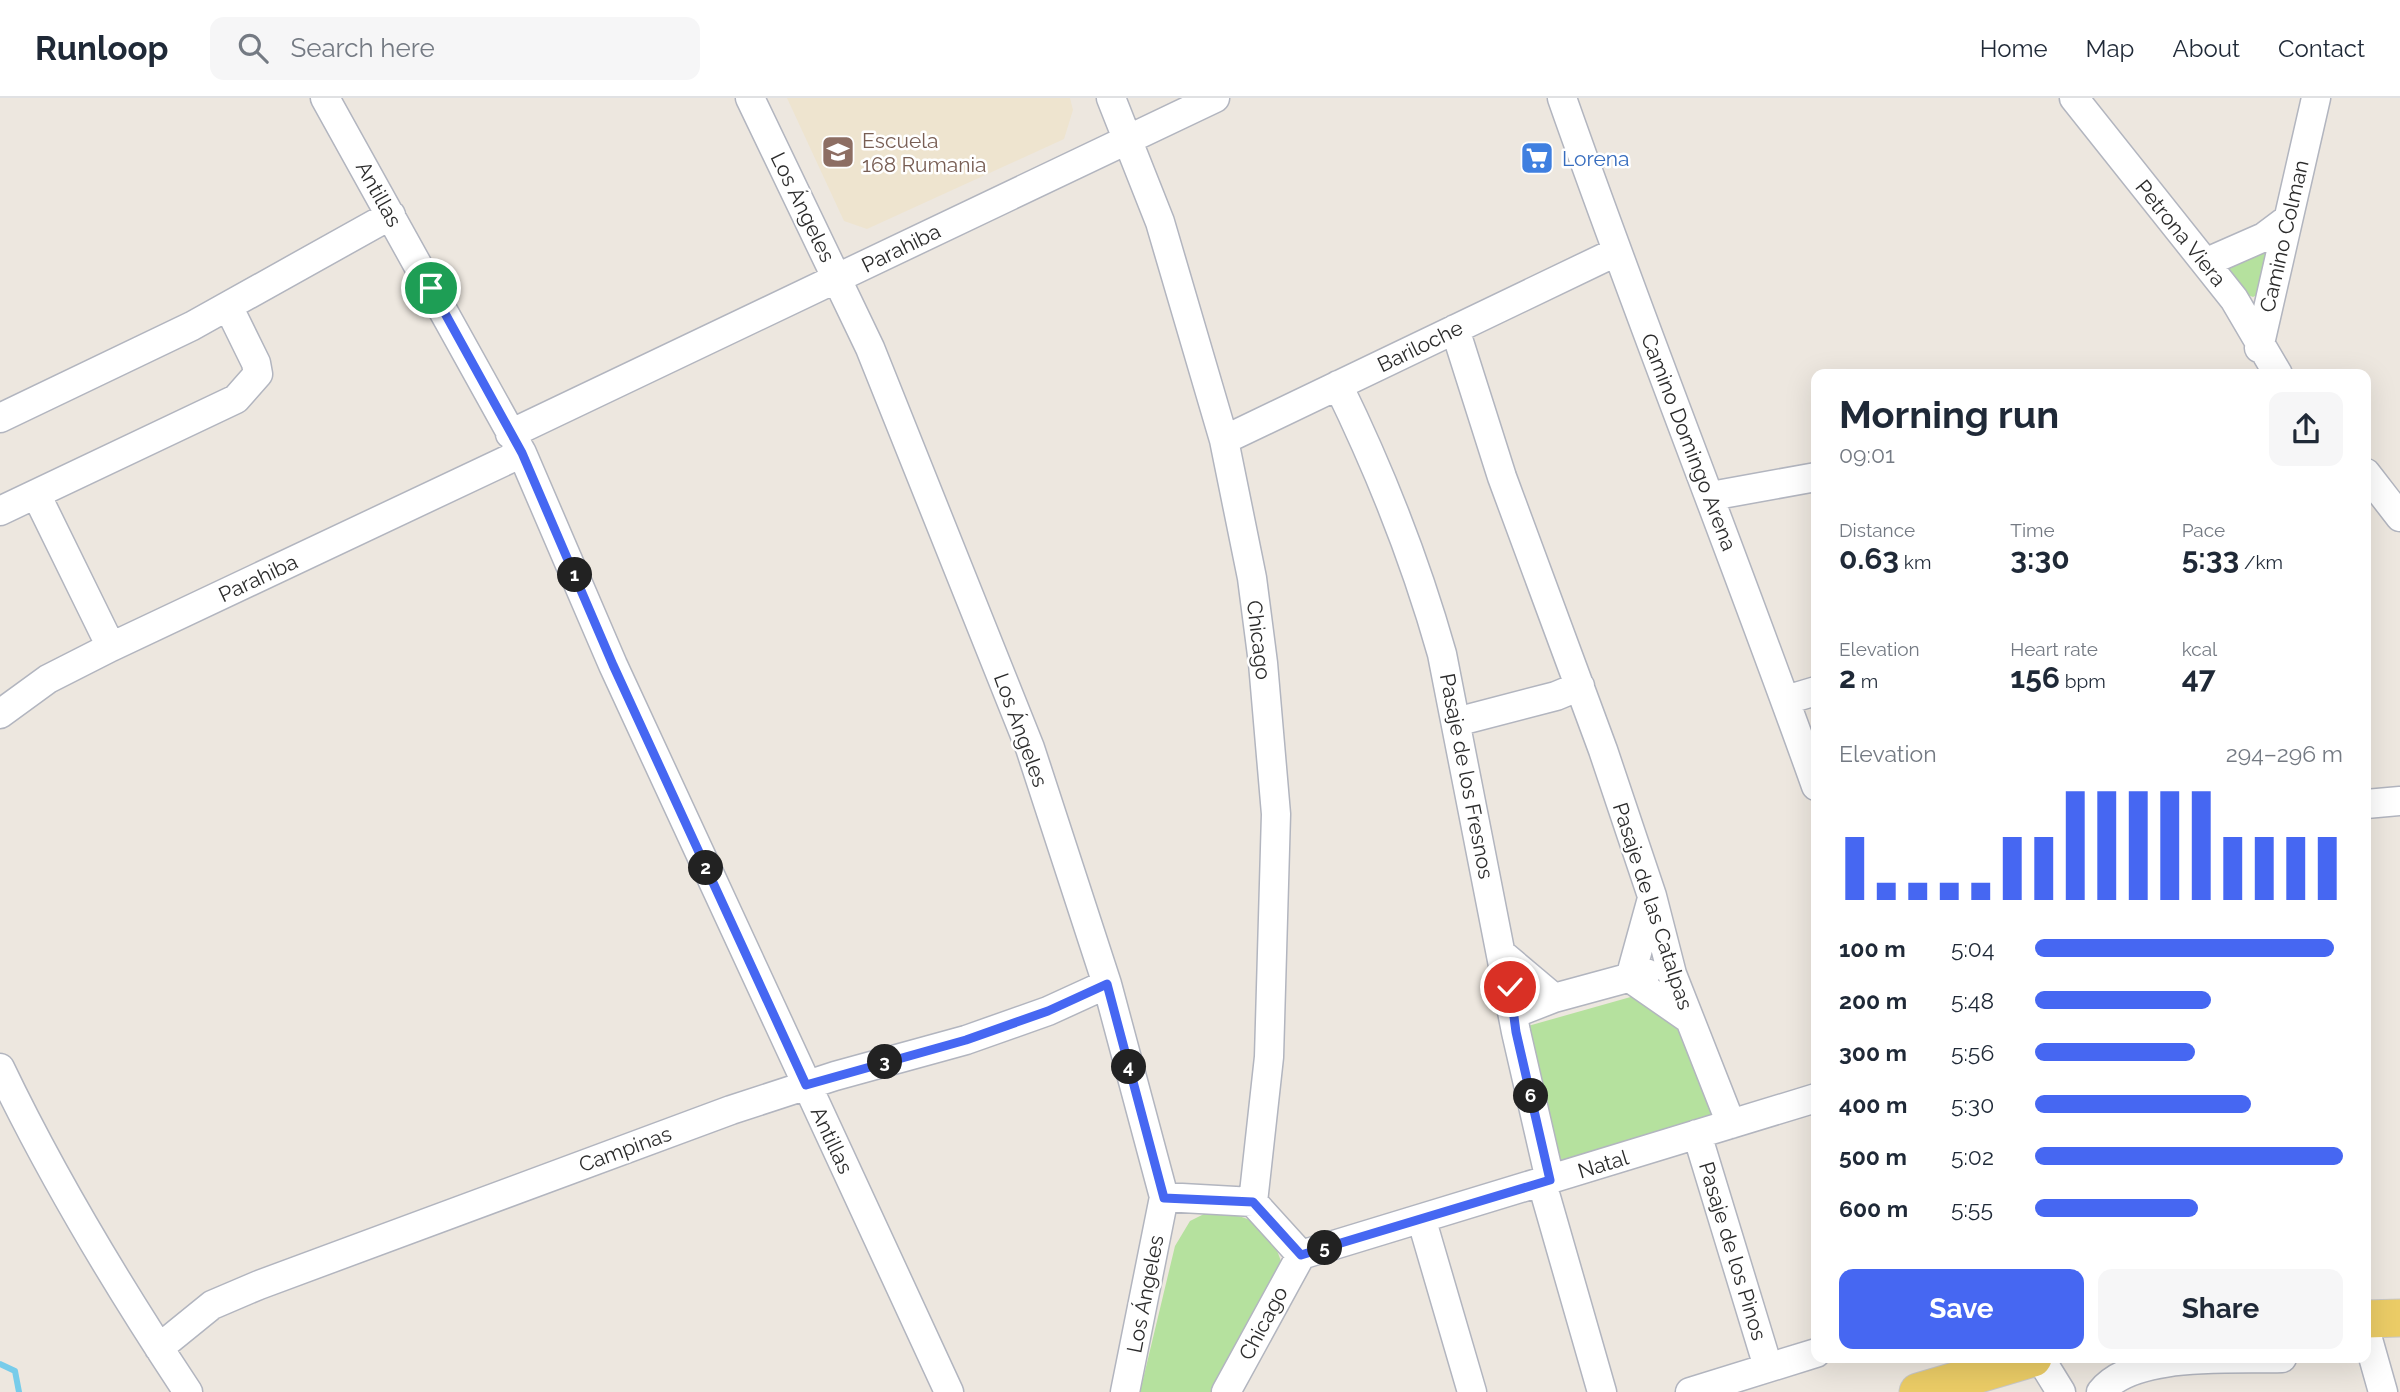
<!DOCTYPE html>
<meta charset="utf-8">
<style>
:root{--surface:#fff;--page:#f6f6f7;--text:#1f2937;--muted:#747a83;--line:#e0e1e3;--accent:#4667f2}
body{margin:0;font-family:Raleway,sans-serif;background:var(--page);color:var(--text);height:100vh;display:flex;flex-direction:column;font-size:26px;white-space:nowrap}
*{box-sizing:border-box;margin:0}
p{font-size:23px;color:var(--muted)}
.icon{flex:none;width:38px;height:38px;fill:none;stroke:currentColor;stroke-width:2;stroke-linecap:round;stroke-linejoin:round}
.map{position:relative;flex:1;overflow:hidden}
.sheet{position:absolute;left:1811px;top:271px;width:560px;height:994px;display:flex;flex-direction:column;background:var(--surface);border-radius:14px;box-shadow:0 7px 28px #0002}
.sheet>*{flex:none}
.pin{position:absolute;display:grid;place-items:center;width:60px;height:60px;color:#fff;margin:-30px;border:4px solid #fff;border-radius:50%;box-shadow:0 2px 7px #0007}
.km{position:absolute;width:35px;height:35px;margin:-18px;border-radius:50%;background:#222;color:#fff;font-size:19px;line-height:35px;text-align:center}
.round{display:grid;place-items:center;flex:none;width:74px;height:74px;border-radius:14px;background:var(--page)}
.headline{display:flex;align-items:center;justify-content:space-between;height:119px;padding:0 28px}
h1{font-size:38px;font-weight:700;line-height:52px}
.metrics{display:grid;grid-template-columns:repeat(3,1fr);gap:10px;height:119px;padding:7px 28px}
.metrics div{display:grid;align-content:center}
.metrics b{font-size:30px;font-weight:700}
.metrics small{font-size:19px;font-weight:400}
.metrics p{font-size:19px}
.chart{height:196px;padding:14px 28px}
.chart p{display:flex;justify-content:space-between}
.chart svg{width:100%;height:126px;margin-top:7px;stroke:var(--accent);stroke-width:6}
.cta{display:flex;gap:14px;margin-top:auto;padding:14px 28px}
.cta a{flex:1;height:80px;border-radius:14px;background:var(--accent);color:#fff;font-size:28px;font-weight:700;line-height:80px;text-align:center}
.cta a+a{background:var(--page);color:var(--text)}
ul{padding:0 28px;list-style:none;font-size:23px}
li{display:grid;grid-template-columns:112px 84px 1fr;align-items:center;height:52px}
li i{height:18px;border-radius:9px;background:var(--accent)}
header{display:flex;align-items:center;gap:42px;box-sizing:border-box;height:98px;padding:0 35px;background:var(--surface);border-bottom:2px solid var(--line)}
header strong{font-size:33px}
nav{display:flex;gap:38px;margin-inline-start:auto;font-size:24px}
.search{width:490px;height:63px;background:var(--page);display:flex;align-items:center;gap:18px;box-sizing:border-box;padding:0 24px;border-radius:14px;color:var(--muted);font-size:26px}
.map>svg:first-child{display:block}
.education{fill:#eee4cf}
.green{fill:#b5e19e}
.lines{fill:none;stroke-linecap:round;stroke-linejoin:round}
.stream{stroke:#77ccea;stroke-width:6}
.minor-casing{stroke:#b2b5bf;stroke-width:31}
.major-casing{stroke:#c8c8c8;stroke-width:39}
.minor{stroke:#fff;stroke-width:28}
.major{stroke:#ebcc66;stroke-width:37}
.route-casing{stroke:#fff;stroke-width:14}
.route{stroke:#4667f2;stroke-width:9}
.labels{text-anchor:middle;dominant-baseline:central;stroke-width:5;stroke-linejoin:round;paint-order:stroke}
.education-label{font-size:21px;fill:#785e54;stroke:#fff;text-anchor:start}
.shop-label{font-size:21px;fill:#366cbe;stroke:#fff;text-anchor:start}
.street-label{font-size:21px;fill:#2c2c2c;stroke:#fff}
</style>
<header>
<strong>Runloop</strong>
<div class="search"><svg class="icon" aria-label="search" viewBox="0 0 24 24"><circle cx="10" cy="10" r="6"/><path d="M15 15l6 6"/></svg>Search here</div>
<nav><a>Home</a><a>Map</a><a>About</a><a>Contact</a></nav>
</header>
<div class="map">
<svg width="2400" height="1294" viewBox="0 0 2400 1294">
<rect width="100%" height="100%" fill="#ede7df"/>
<path class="education" d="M787,0H1070L1073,12L1064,41L867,131L844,123Z"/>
<path class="green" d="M2260,148L2269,153L2259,196L2253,199C2240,194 2229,179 2228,166Z
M1666,889L1713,1017L1558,1063L1528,928Z
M1206,1115C1250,1114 1271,1127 1283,1170L1216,1294H1140L1175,1148L1190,1123Z"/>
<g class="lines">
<path class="stream" d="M0,1266L15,1273L19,1294"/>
<defs>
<path id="minor" d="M325,0L522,355L613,567L949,1294
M750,0L870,250L1030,650L1107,886L1164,1099L1125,1294
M1111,0L1160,124L1224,342L1252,480L1263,565L1276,716L1269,959L1253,1104
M1562,0C1643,231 1734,458 1816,688
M2074,0L2234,201L2278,276
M2207,164L2264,139L2288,121
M1455,231L1502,379L1603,652L1652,798L1672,876L1731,1026
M2259,250L2316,0
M1338,287C1380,373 1416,464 1442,556L1516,934L1550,1082
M0,320L192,228L391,117
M510,336L1215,0
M1224,342L1616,154
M2366,375L2400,419
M36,396L111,549
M1711,398L1816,379
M0,413L236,301L258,276L256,265L228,208
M1786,602L1816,593
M0,616L48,581L111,549L522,355
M1456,624L1556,598L1580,588
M2366,706L2400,703
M1651,804L1630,880L1689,921
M1503,857L1554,900L1513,916
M1554,900L1646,875
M0,970C54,1083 119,1190 188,1294
M1697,1036L1768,1269
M1542,1085L1602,1294
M1164,1099L1253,1104L1301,1157L1816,1000
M1422,1123L1472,1294
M2366,1234L2383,1294
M159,1250L212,1207L259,1187L731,1012L835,978L966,942L1048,913L1107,886
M2040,1260L2061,1294
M1226,1294L1301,1157
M1690,1294L1816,1255
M2101,1294C2133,1253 2233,1262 2282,1260"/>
<path id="major" d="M2366,1221L2400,1220
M1918,1294L2033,1260"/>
</defs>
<use href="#minor" class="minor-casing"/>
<use href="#major" class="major-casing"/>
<use href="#minor" class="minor"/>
<use href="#major" class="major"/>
</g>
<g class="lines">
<defs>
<path id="route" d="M431,190L522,355L613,567L806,987L966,942L1048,913L1107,886L1164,1100L1253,1104L1301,1157L1550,1082L1516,934L1510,889"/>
</defs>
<use href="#route" class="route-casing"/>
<use href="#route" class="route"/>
</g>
<defs>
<symbol id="school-square" viewBox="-11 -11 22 22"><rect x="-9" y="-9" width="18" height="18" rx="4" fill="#8d6e63" stroke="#fff"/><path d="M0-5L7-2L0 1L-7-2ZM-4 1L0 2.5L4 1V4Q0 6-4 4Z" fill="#fff"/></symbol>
<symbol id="supermarket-square" viewBox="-11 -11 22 22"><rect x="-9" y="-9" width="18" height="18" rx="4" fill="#3f7fe0" stroke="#fff"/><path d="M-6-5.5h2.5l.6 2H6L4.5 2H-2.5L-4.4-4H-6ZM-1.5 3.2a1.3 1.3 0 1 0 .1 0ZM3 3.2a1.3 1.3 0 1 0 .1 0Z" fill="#fff"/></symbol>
</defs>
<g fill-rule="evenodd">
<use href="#school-square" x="819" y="35" width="38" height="38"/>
<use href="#supermarket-square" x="1518" y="41" width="38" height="38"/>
</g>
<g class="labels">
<g class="education-label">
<text x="862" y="42">Escuela<tspan x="862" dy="24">168 Rumania</tspan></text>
</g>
<g class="shop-label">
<text x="1562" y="60">Lorena</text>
</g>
<g class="street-label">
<text transform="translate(379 96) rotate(61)">Antillas</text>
<text transform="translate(803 109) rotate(64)">Los Ángeles</text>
<text transform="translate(2181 135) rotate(51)">Petrona Viera</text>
<text transform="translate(2284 138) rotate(-77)">Camino Colman</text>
<text transform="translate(901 150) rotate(-26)">Parahiba</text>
<text transform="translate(1420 248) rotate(-26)">Bariloche</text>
<text transform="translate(1689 344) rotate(69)">Camino Domingo Arena</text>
<text transform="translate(258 480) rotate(-25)">Parahiba</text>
<text transform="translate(1259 542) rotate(83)">Chicago</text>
<text transform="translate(1021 632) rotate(70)">Los Ángeles</text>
<text transform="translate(1467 678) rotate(79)">Pasaje de los Fresnos</text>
<text transform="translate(1653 808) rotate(72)">Pasaje de las Catalpas</text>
<text transform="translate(832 1042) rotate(65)">Antillas</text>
<text transform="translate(625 1051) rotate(-20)">Campinas</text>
<text transform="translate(1603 1066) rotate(-17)">Natal</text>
<text transform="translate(1733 1153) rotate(73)">Pasaje de los Pinos</text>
<text transform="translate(1145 1196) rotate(-79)">Los Ángeles</text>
<text transform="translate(1263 1225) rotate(-62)">Chicago</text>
</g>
</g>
</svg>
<div class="pin" style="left:431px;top:190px;background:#1e9e55"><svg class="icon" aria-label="arrive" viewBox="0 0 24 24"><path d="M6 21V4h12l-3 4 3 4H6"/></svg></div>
<div class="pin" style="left:1510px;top:889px;background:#d93025"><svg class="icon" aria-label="check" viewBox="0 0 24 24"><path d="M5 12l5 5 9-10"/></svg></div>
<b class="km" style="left:575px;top:477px">1</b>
<b class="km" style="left:706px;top:770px">2</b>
<b class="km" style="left:885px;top:964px">3</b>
<b class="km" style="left:1129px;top:969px">4</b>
<b class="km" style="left:1325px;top:1150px">5</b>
<b class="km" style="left:1531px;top:998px">6</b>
<section class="sheet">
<div class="headline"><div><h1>Morning run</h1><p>09:01</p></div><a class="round"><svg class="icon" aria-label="share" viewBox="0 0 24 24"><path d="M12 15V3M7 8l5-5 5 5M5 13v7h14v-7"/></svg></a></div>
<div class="metrics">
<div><p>Distance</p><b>0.63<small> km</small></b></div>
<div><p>Time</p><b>3:30</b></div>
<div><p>Pace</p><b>5:33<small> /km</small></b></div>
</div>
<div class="metrics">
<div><p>Elevation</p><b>2<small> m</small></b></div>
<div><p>Heart rate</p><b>156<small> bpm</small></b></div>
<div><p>kcal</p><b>47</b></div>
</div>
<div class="chart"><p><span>Elevation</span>294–296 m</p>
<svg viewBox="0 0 160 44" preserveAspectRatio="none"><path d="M5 44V22M15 44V38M25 44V38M35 44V38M45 44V38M55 44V22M65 44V22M75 44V6M85 44V6M95 44V6M105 44V6M115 44V6M125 44V22M135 44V22M145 44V22M155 44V22"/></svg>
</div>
<ul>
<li><b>100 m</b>5:04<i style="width:97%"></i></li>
<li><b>200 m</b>5:48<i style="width:57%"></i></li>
<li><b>300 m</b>5:56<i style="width:52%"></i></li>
<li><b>400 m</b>5:30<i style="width:70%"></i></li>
<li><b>500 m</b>5:02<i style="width:100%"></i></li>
<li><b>600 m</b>5:55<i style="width:53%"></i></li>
</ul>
<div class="cta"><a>Save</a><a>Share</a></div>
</section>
</div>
